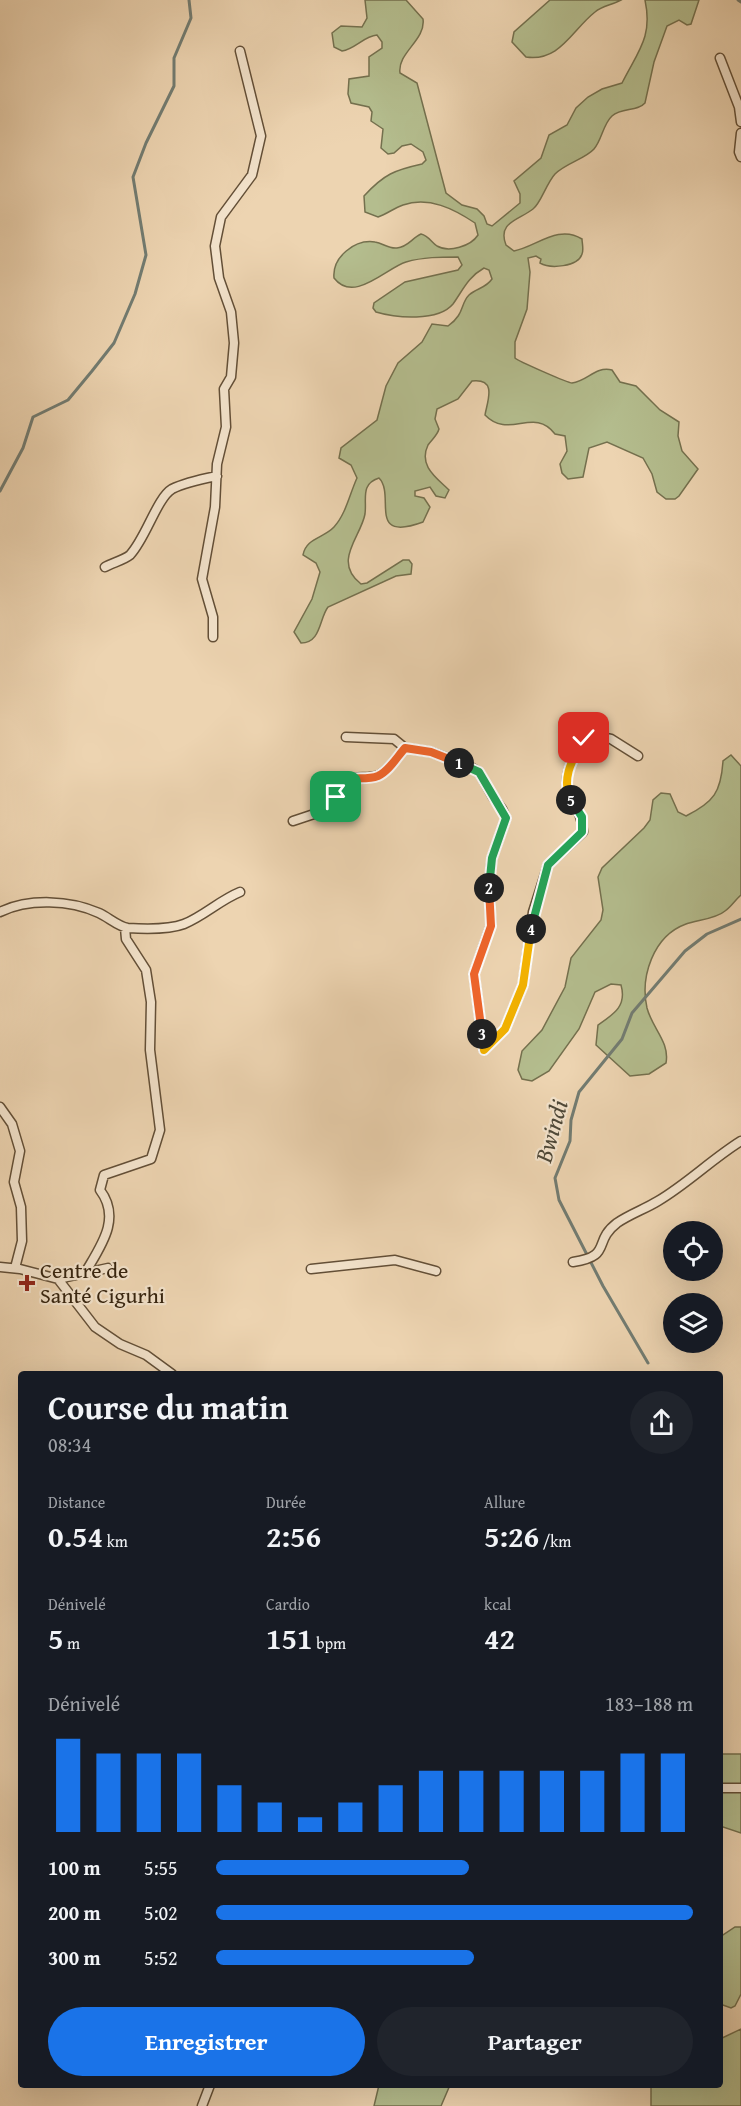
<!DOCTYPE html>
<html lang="fr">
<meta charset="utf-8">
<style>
:root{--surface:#171b24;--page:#20242c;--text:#f1f3f6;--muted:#9ea1a6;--accent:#1a73e8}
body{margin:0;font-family:"Gentium Book Plus",serif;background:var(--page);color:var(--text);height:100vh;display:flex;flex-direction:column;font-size:22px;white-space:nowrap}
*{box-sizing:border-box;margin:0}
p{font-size:20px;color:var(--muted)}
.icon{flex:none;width:33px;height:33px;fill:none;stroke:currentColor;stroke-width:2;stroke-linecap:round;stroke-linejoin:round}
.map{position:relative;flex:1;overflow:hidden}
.details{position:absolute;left:18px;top:1371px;width:705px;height:717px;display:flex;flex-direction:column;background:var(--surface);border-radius:6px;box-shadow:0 6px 24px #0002}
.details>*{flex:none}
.controls{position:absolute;left:663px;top:1221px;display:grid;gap:12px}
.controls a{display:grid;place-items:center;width:60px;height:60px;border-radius:50%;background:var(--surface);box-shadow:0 6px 24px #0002;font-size:30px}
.pin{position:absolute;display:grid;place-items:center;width:51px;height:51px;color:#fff;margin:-26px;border-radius:12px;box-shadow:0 3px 9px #0006}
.km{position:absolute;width:30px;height:30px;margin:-15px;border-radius:50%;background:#222;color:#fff;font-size:16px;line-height:30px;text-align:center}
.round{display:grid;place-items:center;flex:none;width:63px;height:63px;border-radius:32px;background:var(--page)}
.summary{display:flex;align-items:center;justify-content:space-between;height:102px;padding:0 30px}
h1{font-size:33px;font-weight:700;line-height:45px}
.figures{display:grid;grid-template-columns:repeat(3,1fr);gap:9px;height:102px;padding:6px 30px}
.figures div{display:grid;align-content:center}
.figures b{font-size:30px;font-weight:700}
.figures small{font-size:16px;font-weight:400}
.figures p{font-size:16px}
.chart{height:168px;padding:12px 30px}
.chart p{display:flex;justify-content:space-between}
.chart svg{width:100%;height:108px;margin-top:6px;stroke:var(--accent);stroke-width:6}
.cta{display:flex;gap:12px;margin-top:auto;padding:12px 30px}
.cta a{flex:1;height:69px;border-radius:36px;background:var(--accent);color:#fff;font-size:24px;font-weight:700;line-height:69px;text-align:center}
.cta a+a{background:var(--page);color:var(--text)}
ul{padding:0 30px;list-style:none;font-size:20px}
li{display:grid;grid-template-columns:96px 72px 1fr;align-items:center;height:45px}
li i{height:15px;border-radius:8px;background:var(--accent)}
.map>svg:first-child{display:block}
.green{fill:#b4bd8e;stroke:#74704e;stroke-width:1.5}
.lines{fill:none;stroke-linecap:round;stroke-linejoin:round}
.stream{stroke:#727c72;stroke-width:3}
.minor-casing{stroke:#634f37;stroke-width:11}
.minor{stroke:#f3e3cc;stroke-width:8}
.split-1-casing{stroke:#fff;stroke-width:12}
.split-2-casing{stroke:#fff;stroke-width:12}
.split-3-casing{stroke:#fff;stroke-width:12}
.split-4-casing{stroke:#fff;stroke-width:12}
.split-5-casing{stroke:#fff;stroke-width:12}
.split-6-casing{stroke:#fff;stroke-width:12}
.split-1{stroke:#f0652b;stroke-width:8}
.split-2{stroke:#22a559;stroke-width:8}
.split-3{stroke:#f0652b;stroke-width:8}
.split-4{stroke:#f5b400;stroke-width:8}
.split-5{stroke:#22a559;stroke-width:8}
.split-6{stroke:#f5b400;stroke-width:8}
.poi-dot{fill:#8f2418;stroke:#f3e3cc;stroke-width:2}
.labels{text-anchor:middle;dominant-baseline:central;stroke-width:4.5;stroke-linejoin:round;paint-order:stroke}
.poi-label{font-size:22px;fill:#35230e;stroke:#f3e3cc;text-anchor:start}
.water-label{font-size:24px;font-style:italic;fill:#4e4838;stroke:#f3e3cc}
</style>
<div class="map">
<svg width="741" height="2106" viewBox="0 0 741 2106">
<rect width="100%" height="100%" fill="#edd4b1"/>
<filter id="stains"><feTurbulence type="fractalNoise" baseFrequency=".00333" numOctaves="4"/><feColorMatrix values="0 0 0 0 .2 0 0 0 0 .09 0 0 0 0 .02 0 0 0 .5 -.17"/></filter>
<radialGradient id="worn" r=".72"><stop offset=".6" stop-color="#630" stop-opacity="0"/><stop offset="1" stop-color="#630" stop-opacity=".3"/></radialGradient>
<path class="green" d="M365,0H406L423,19C426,40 397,53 400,73L417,83L446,193L462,205L477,209L484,216L487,224L492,226L520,203V194L514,181L541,158L549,135L567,125L576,108L588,97L602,89L622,83C638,51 653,37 645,0H699L691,24L687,25L679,20L667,26L654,62L645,103C637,112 622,107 612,116C603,124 602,140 594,149C585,159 566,163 555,174C546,184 541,203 533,209C519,220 497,222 506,245L514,251C536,247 558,224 582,239C582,243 584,250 582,254C578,267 550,269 540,263L541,259L536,256L528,258L530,272L527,309L515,342V358C518,361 568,383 572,383C588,381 595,366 612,370L620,382L636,386L660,410L679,422L678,436L682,451L698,469L679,496L675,499H666L657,492L652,474L643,458L607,442L589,448L583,477L568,479L562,473L560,464L567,451L565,436L555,434C534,406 509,440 485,415C487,402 498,378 472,381L458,399L437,409L435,419L439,429C437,436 432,439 428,445C418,466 437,478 449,490L445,498L436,496L430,487L415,491V496L424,498L430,507L423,522C366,543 396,495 379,478C360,484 367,499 365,514C361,537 332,561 361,584L367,583L403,560H409L412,564L411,574L396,576L328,607C319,619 321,643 301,643L294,632L312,599L320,572L316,563L303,555C306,538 324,538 334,527C346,514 350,493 357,478L351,465L339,458L341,448L377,420L386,386L398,363L422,342L432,324L448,326C465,314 460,304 469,295C477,288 486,288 492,279L489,270L484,268C468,277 463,290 453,304C438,322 396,318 376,312L373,308L374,303L405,282L458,270L462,265L458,257C441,257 423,257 406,262C386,268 354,304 334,278C332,257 355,239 375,242C383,243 388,249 397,248C408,247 412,238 421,234C429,236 431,242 437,246C449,253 471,246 478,235L475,223C454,209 429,196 403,205C394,208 387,214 378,217L365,212L364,196C384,174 395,170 422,164L426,160L423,152L411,144L402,146L394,153L388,154L381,148L383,129L371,121L372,112L369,107L351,103L348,94L349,79L369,76V57L382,48V42L377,35C364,36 355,49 342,51L334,47L332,33L341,26L362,27L367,18Z
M550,0H621C612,5 602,6 595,12C572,30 560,62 526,57L512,42L514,32Z
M731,755L741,766V895C735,900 731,907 725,911C716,919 697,920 686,924C653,936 640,977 647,1008C652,1028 670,1042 666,1063L649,1074L630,1076L596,1045L598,1025C614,1014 627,1006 621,985L611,984L595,992L579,1029L549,1071L532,1081L522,1079L518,1070L522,1051L542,1030L565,987L571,958L601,920L603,910L598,877L602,868L644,828L650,820L653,800L661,793L670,794L678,812L686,816C714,802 721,792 723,761Z
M720,1754H741V1833L720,1826Z
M735,1927H741V1994L735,2006L731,2008L720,2004V1937Z
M741,2029V2106H651V2085H720V2039Z
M379,2085H450L441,2106H374Z"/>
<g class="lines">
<path class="stream" d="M738,0L741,2
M0,491L23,448L33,417L68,400L92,371L114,343L135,294L146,255L133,177L146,143L174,86V58L191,18L189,0
M648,1363L603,1286L559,1200L555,1178L570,1141L571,1120L579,1092L622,1039L632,1013L685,951L707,934L741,919"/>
<defs>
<path id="minor" d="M720,58L739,107L741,122
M741,133L739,152L741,157
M105,567C112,563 124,560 130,555C146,538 157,498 172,489C186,482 202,479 217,476
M213,637V617L202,579L215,507L217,464L226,427L224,389L231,377L234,343L231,312L219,278L215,246L221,217L252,175L261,136L240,51
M346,737L394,739L405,748L431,752L469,766L479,772L493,797L502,809L506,818L492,858L489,885L491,925L474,974L484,1050
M293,821L332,808C334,802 335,796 337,790C343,771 366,781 379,775C390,769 397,757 405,748
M0,912C29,898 70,900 99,913C108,917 119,927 128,928C144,929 168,930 184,924C204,916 220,900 240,892
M484,1050L505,1029L523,985L533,912L548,865L583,832C582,799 553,794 575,756C580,747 582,739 592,735L611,739L638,756
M0,1107L12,1124L20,1151L14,1182L21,1207L22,1241L15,1268
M573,1262C613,1256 592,1242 617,1223C630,1214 645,1209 658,1201C687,1184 712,1159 741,1141
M0,1267L20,1269L58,1279L108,1268
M311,1269L395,1260L436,1271
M85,1273C100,1247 122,1219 100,1190L104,1175L151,1159L160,1130L150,1050L151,1002L146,970L126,939L125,928
M58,1279L95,1327L120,1344L146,1355L172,1374
M720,1788H741
M202,2106L210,2085"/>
</defs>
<use href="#minor" class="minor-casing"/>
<use href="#minor" class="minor"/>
</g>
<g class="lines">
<defs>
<path id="split-1" d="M336,797C340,769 360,783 378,776C389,771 397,757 405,748L431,752L459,763"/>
<path id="split-2" d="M459,763L479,772L506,818L492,858L489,888"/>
<path id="split-3" d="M482,1034L474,974L491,926L489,888"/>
<path id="split-4" d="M482,1034L484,1050L505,1029L523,985L531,929"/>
<path id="split-5" d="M531,929L548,865L582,832V817L571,800"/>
<path id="split-6" d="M571,800C560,778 574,757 584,738"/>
</defs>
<use href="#split-1" class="split-1-casing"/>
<use href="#split-2" class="split-2-casing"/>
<use href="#split-3" class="split-3-casing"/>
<use href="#split-4" class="split-4-casing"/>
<use href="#split-5" class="split-5-casing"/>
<use href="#split-6" class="split-6-casing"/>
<use href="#split-1" class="split-1"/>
<use href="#split-2" class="split-2"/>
<use href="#split-3" class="split-3"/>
<use href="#split-4" class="split-4"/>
<use href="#split-5" class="split-5"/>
<use href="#split-6" class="split-6"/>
</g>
<path class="poi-dot" d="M24 1274h6v6h6v6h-6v6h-6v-6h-6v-6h6z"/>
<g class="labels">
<g class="poi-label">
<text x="40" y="1270">Centre de<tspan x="40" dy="25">Santé Cigurhi</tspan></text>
</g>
<g class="water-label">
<text transform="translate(551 1131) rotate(-74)">Bwindi</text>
</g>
</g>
<rect width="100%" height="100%" filter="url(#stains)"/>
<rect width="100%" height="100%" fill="url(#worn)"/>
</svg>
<div class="controls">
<a><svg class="icon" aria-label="locate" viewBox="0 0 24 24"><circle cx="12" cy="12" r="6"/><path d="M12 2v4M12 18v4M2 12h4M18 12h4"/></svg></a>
<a><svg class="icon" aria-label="layers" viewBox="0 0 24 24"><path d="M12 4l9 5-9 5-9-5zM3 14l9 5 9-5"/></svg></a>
</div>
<div class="pin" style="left:336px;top:797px;background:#1e9e55"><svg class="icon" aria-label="arrive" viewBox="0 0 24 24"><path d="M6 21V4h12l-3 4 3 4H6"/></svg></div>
<div class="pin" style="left:584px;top:738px;background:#d93025"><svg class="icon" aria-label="check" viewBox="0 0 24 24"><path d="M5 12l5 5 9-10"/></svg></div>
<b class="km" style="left:459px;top:763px">1</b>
<b class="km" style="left:489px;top:888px">2</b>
<b class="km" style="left:482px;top:1034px">3</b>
<b class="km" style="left:531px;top:929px">4</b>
<b class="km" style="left:571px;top:800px">5</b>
<section class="details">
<div class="summary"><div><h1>Course du matin</h1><p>08:34</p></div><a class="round"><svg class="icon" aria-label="share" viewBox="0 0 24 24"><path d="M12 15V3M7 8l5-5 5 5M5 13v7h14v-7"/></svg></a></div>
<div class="figures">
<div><p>Distance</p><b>0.54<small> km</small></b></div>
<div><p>Durée</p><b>2:56</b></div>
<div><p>Allure</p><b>5:26<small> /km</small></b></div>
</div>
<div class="figures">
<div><p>Dénivelé</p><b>5<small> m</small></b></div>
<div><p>Cardio</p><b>151<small> bpm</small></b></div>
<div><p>kcal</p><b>42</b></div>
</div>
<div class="chart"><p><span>Dénivelé</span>183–188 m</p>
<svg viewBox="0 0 160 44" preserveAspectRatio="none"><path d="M5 44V6M15 44V12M25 44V12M35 44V12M45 44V25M55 44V32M65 44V38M75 44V32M85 44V25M95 44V19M105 44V19M115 44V19M125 44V19M135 44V19M145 44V12M155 44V12"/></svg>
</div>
<ul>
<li><b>100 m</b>5:55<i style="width:53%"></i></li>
<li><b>200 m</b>5:02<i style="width:100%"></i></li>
<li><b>300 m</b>5:52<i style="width:54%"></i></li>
</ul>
<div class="cta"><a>Enregistrer</a><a>Partager</a></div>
</section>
</div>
